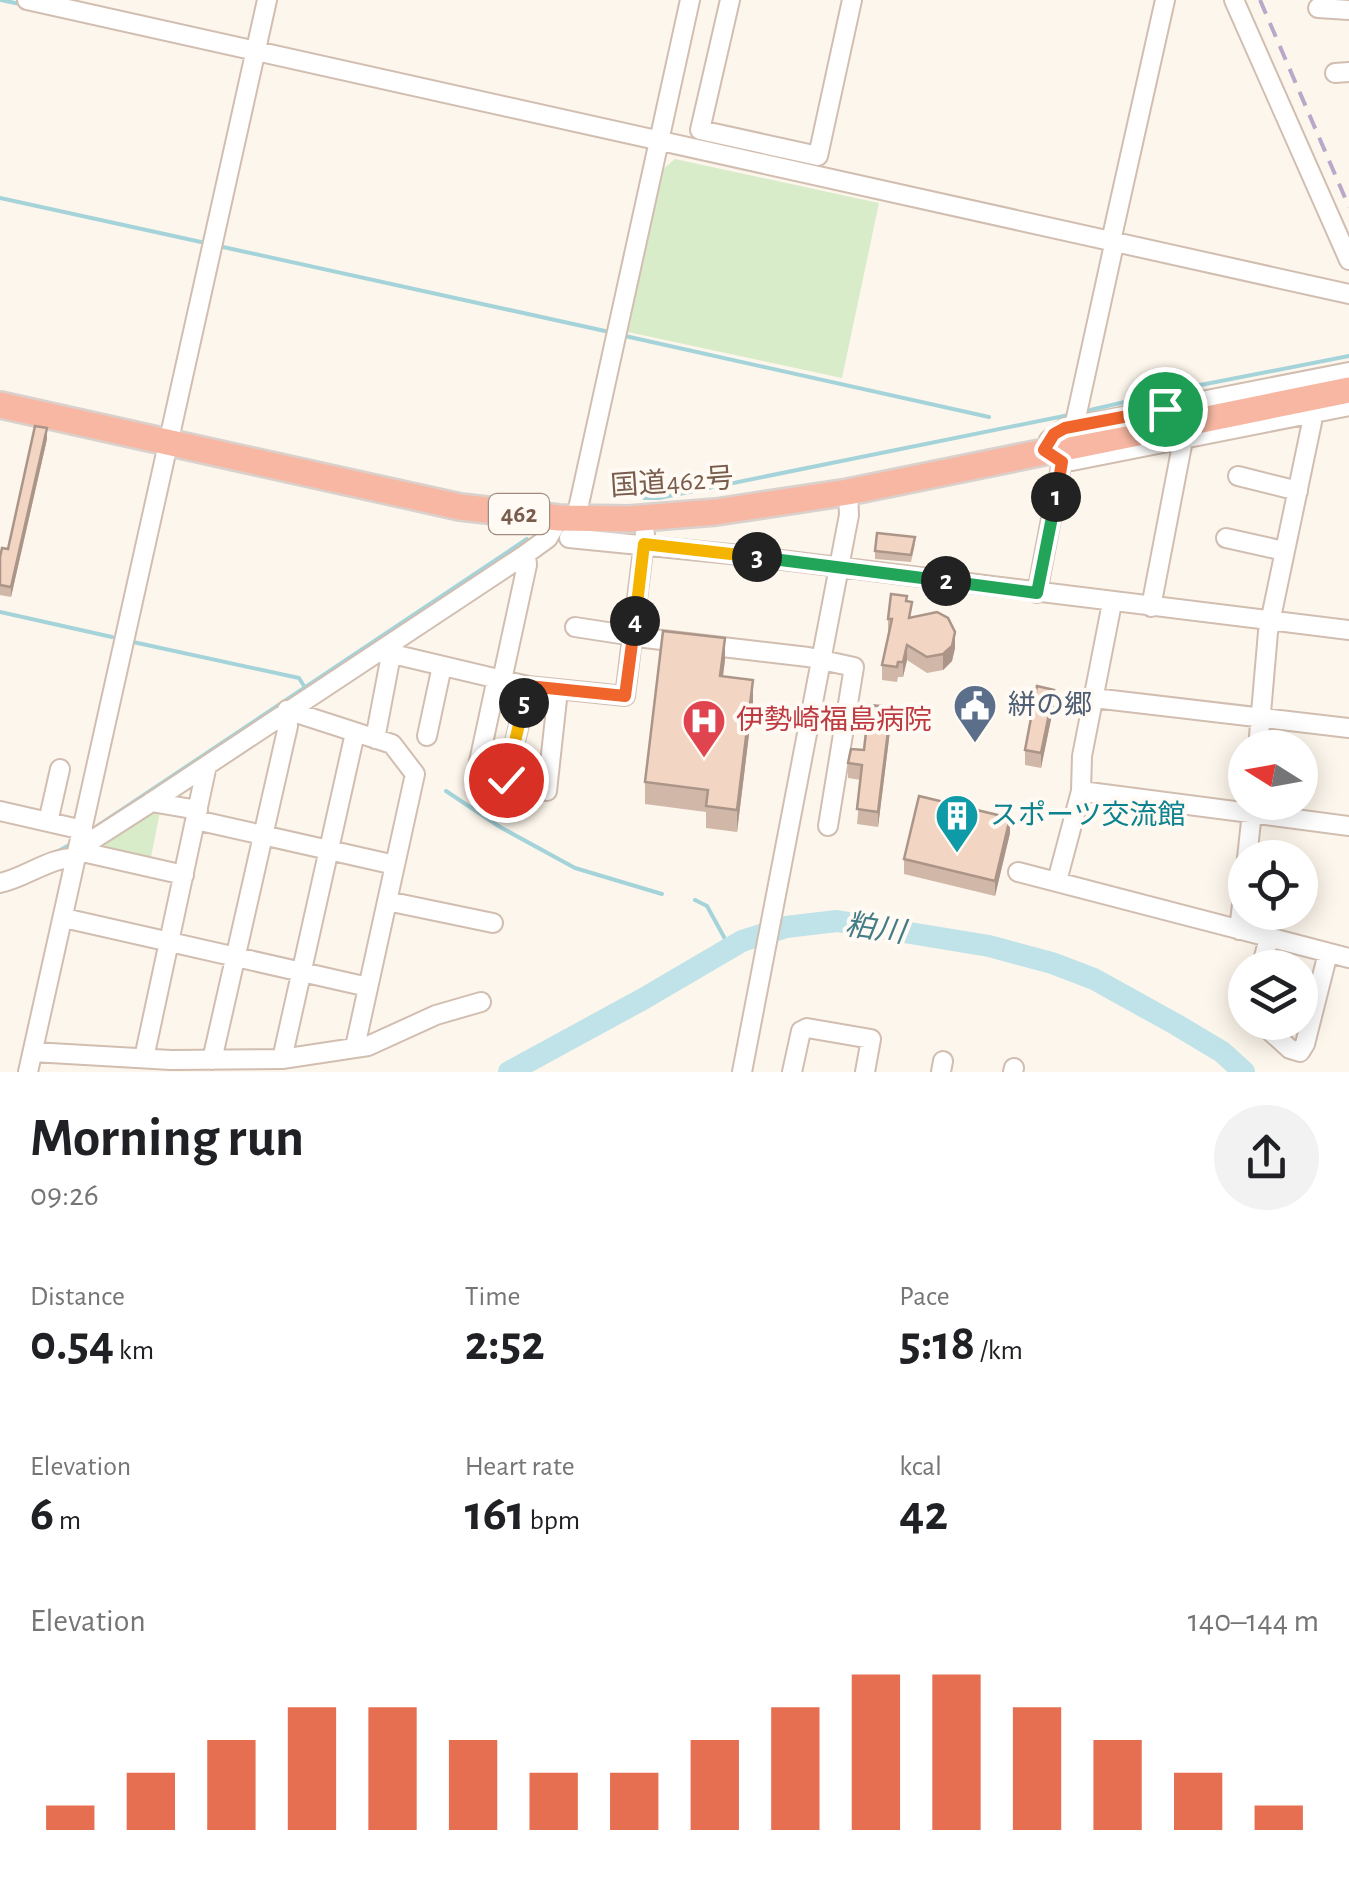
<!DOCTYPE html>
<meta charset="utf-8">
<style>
:root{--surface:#fff;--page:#f2f2f2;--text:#202124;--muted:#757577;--accent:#e76f51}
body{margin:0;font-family:"Alegreya Sans","Noto Sans JP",sans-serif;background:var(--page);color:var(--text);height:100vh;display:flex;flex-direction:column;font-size:38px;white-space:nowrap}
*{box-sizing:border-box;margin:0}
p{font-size:32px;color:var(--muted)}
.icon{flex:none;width:55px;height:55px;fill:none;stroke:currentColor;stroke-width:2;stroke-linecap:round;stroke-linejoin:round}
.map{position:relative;height:1072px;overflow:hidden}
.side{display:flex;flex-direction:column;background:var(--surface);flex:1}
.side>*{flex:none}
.needle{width:65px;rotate:281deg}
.buttons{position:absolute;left:1228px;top:730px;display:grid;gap:20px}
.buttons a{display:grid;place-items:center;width:90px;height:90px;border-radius:50%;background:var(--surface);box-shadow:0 5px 25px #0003;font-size:50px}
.pin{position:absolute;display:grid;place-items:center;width:85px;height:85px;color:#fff;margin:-42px;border:5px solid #fff;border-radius:50%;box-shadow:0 2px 10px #0007}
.km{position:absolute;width:50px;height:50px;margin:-25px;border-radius:50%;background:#222;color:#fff;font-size:28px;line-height:50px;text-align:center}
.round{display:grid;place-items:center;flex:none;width:105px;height:105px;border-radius:52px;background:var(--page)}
.headline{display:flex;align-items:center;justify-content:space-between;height:170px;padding:0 30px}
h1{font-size:55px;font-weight:700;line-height:75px}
.figures{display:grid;grid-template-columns:repeat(3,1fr);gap:15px;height:170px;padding:10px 30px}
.figures div{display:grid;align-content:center}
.figures b{font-size:50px;font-weight:700}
.figures small{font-size:28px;font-weight:400}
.figures p{font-size:28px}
.chart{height:280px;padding:20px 30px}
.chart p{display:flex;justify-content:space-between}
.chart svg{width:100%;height:180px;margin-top:10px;stroke:var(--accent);stroke-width:6}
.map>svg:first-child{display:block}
.green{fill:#d8ecc9}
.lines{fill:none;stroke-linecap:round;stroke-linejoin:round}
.stream{stroke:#a5d3da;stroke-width:4}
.river{stroke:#bfe3e8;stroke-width:22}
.minor-casing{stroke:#d1beb0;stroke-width:22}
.highway-casing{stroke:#dad1cd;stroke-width:30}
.minor{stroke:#fff;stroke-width:18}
.highway{stroke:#f7b7a3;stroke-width:25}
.rail{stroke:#b9a8c9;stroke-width:4;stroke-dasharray:15 10;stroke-linecap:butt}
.wall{fill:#d1b7a8}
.shaded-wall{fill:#aa9588}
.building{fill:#f3d5c3;stroke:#aa9588;stroke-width:2.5}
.split-1-casing{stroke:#fff;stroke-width:20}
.split-2-casing{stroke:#fff;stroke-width:20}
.split-3-casing{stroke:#fff;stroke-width:20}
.split-4-casing{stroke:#fff;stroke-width:20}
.split-5-casing{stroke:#fff;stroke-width:20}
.split-6-casing{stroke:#fff;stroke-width:20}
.split-1{stroke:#f0652b;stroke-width:12}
.split-2{stroke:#22a559;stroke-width:12}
.split-3{stroke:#22a559;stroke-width:12}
.split-4{stroke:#f5b400;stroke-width:12}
.split-5{stroke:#f0652b;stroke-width:12}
.split-6{stroke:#f5b400;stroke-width:12}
.labels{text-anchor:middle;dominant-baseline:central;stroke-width:8;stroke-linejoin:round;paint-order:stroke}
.shield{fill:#fffaf3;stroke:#a28b7f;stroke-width:2.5}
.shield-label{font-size:25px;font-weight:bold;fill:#7a5c4d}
.street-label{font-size:28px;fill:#7a5c4d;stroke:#fffaf3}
.service-label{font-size:28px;fill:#4e5e75;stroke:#fffaf3;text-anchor:start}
.health-label{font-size:28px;fill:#be3a42;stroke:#fffaf3;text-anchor:start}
.culture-label{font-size:28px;fill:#0d838f;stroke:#fffaf3;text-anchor:start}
.water-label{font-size:30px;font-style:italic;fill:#437c86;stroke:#fffaf3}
</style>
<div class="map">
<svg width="1349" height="1072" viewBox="0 0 1349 1072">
<rect width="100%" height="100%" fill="#fdf6ec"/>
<path class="green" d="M675,159L879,203L842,378L628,332L663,169Z
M161,807L150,862L99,852L97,843Z"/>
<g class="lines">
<path class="stream" d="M1,0L20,4
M0,198L201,242
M223,247L605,331
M625,336L989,417
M1086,411L1185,388L1349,356
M644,498H659L1069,415
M0,612L112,637
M133,642L299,678L304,686
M446,791L500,827L575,868L662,894
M96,827L527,539
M55,853L71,844
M695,900L707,906L730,948"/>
<path class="river" d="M509,1072L643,999L742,941L786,927L837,921L989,946L1052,963L1094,979L1177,1025L1222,1052L1244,1072"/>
<defs>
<path id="minor" d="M27,0L1349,294
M730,0L700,130L818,156L852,0
M1234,0L1349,260
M1318,8L1349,10
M1335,73L1349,72
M1349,372L1065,428L1049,440L1044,451L1062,461H1072L1349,406
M1074,427L1113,249L1111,241L1165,0
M1238,476L1298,491
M576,518L690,0
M569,538L750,556L1349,630
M1226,538L1284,551
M1037,593L1062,461
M1151,607L1183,440
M575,627L633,636
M645,638L808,657L854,667L828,826
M380,651L528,686L625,696L645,534
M502,680L527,565L526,554
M1094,698L1349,728
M427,736L442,666
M375,739L391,655
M1258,748L1268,632L1312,422L1311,413
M477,771L497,678
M506,780L528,686
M547,791L558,690
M1081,791L1349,826
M151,802L198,810
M0,811L83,830
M196,820L395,865
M48,822L60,769
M80,840L94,839L147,805L526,554L548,538L559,518
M78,851L184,875
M1247,858L1253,803
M1018,872L1349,958
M1057,881L1081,791L1082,756L1112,603
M0,883C25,878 52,856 76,858
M387,901L493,923
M64,918L368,987
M1239,930L1245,879
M1261,968L1269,938
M1260,1022L1290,1049L1300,1052L1305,1044L1328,953
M33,1052L171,1060L282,1059L368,1046L436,1015L481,1002
M144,1058L207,765
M282,1059L355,733
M212,1060L288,726L287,710L392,744L415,774L355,1047
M28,1072L267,0
M742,1072L849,515L848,492
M792,1072L801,1031L807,1028L871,1039L865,1072
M941,1072L943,1061
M1013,1072L1014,1068"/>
<path id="highway" d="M0,405L460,507L559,518L629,519L716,512L848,492L1349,390"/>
</defs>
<use href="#minor" class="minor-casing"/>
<use href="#highway" class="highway-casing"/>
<use href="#minor" class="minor"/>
<use href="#highway" class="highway"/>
<path class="rail" d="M1260,0L1349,207"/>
</g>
<path class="wall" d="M47,439L11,597L0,595V557L8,549Z
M915,544L911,562L875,559V551Z
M907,601L911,618L955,648L952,661L943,670L927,673L907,660L903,677H898L897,682L882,680V665L888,634V619Z
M725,660L723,676L753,702L737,832L706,828V812L645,804V782Z
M1054,705L1041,768L1025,765V750Z
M891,723L878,827L857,824L861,780L848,778V763L864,750Z
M1010,833L995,896L904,874V859Z"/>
<path class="shaded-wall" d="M47,428V439L11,597V587Z
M955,632V648L952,661L943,670V654Z
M725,638V660L720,698V676Z
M907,645V660L903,677V662Z
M753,680V702L737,832V810Z
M1054,690V705L1041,768V753Z
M891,707V723L878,827V812Z
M1010,818V833L995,896V881Z"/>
<path class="building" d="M35,426L47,428L11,587L0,585V557L2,548L8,549Z
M877,533L915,537L911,555L875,551Z
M891,594L907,596L906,601L912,602L909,618L937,612L948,618L955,632L952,646L943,654L927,657L907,645L903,662H898L897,667L882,665L892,619H888Z
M663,631L725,638L720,676L753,680L737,810L706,806L708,790L645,782Z
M1037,686L1054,690L1041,753L1025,750Z
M869,705L891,707L878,812L857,809L862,765L848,763L851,749L864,750Z
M919,796L1010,818L995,881L904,859Z"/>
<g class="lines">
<defs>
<path id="split-1" d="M1056,497L1062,462L1044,450L1054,434L1065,428L1165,409"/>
<path id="split-2" d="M946,581L1037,593L1056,497"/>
<path id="split-3" d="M757,557L946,581"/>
<path id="split-4" d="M635,621L644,544L757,557"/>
<path id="split-5" d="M524,703L528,686L625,696L635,621"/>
<path id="split-6" d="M506,780L524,703"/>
</defs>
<use href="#split-1" class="split-1-casing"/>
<use href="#split-2" class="split-2-casing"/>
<use href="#split-3" class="split-3-casing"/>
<use href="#split-4" class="split-4-casing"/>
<use href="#split-5" class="split-5-casing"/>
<use href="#split-6" class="split-6-casing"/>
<use href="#split-1" class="split-1"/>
<use href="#split-2" class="split-2"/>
<use href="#split-3" class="split-3"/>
<use href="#split-4" class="split-4"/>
<use href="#split-5" class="split-5"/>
<use href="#split-6" class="split-6"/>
</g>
<defs>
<symbol id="civic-pin" viewBox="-11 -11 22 30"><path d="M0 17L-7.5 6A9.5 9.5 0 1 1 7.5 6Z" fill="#5c6f8a" stroke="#fffaf3"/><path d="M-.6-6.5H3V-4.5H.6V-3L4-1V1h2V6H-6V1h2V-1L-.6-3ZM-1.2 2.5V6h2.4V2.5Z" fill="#fff"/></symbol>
<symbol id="hospital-pin" viewBox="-11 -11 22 30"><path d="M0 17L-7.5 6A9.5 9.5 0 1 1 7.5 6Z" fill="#e0444e" stroke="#fffaf3"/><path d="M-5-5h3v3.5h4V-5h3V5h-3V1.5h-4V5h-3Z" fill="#fff"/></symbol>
<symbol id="building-pin" viewBox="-11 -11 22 30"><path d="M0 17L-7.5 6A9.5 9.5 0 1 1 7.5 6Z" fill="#0f9aa8" stroke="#fffaf3"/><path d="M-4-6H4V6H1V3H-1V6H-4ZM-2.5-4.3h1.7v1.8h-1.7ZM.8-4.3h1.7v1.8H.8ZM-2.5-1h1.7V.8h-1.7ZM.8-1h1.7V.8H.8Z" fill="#fff"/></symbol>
</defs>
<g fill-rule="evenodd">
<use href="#civic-pin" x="950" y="681" width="50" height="68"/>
<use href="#hospital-pin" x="679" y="696" width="50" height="68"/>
<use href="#building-pin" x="932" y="791" width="50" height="68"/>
</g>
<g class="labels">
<rect class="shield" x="489" y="494" width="60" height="40" rx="8"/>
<g class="shield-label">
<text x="519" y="514">462</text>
</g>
<g class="street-label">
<text transform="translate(672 483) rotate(-4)">国道462号</text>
</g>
<g class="service-label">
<text x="1008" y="706">絣の郷</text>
</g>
<g class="health-label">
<text x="736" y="721">伊勢崎福島病院</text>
</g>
<g class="culture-label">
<text x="990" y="816">スポーツ交流館</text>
</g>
<g class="water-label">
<text transform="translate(875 929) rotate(8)">粕川</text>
</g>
</g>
</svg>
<div class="buttons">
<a><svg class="needle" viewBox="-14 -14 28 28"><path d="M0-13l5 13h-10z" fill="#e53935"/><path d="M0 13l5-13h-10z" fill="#757577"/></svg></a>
<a><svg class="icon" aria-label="locate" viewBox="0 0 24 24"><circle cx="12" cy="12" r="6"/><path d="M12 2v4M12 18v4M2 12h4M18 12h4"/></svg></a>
<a><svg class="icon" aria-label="layers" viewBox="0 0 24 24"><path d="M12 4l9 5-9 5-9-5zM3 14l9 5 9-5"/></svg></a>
</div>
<div class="pin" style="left:1165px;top:409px;background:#1e9e55"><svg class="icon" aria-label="arrive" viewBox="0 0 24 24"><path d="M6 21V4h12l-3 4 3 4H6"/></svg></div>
<div class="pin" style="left:506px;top:780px;background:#d93025"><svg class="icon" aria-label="check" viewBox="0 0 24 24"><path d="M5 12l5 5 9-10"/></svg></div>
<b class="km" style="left:1056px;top:497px">1</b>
<b class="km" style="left:946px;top:581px">2</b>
<b class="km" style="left:757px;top:557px">3</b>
<b class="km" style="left:635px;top:621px">4</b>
<b class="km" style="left:524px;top:703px">5</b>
</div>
<section class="side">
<div class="headline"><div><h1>Morning run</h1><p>09:26</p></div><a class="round"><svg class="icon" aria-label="share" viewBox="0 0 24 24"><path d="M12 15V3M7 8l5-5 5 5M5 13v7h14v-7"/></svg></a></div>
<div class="figures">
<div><p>Distance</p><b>0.54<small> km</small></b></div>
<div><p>Time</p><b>2:52</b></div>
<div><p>Pace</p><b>5:18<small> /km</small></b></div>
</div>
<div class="figures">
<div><p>Elevation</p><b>6<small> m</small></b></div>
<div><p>Heart rate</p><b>161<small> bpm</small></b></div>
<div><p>kcal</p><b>42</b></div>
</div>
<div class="chart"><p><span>Elevation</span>140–144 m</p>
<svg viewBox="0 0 160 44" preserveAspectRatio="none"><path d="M5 44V38M15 44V30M25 44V22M35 44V14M45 44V14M55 44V22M65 44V30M75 44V30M85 44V22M95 44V14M105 44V6M115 44V6M125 44V14M135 44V22M145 44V30M155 44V38"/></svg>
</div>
</section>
